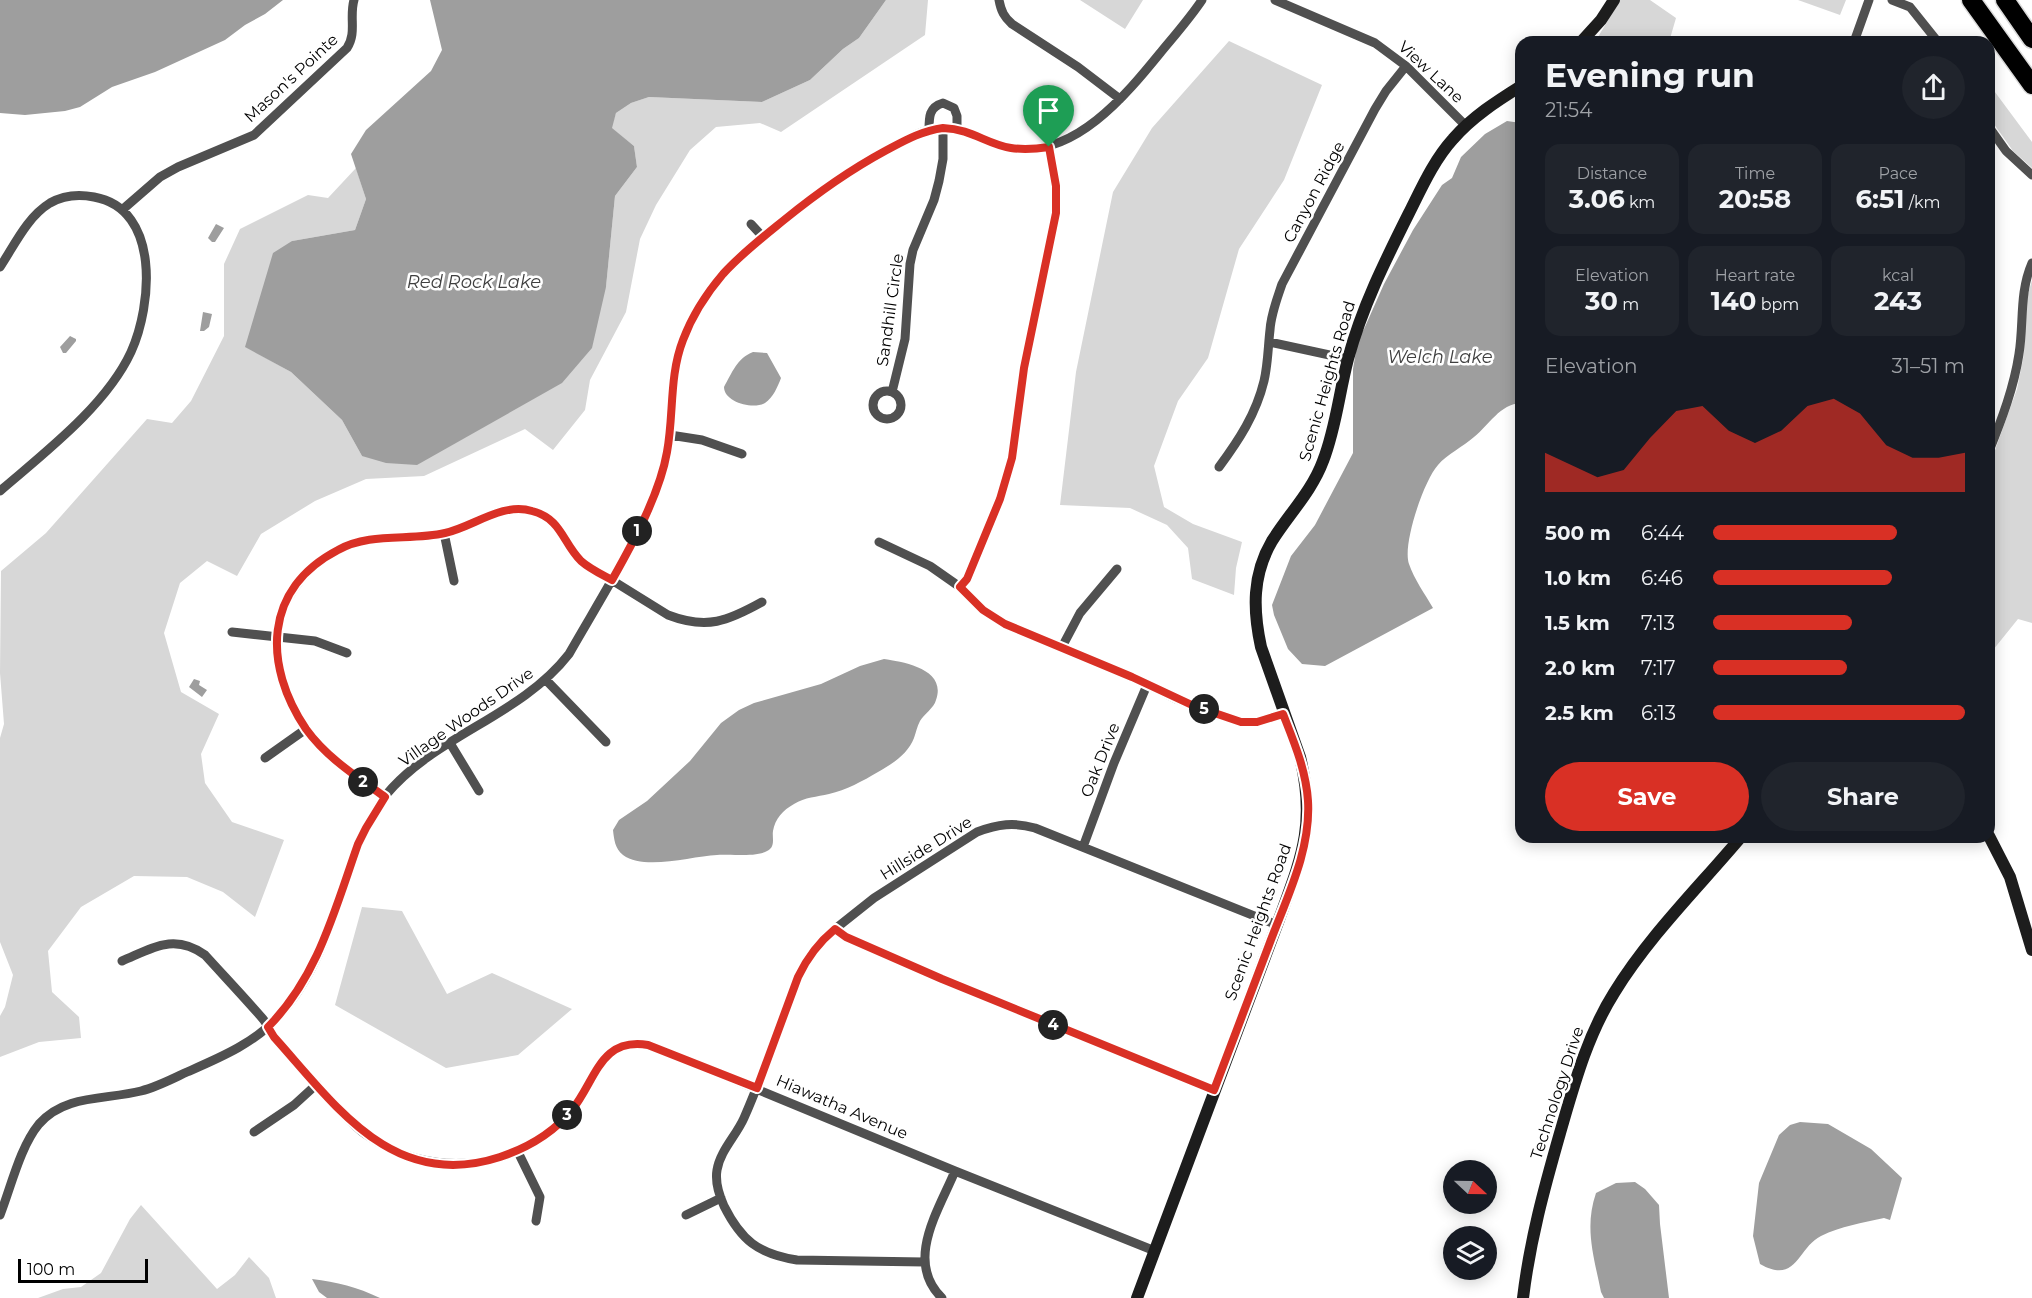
<!DOCTYPE html>
<meta charset="utf-8">
<style>
:root{--surface:#171b24;--page:#20242c;--text:#f1f3f6;--muted:#9ea1a6;--accent:#d93025}
body{margin:0;font-family:Montserrat,sans-serif;background:var(--page);color:var(--text);height:100vh;display:flex;flex-direction:column;font-size:22px;white-space:nowrap}
*{box-sizing:border-box;margin:0}
p{font-size:20px;color:var(--muted)}
.icon{flex:none;width:33px;height:33px;fill:none;stroke:currentColor;stroke-width:2;stroke-linecap:round;stroke-linejoin:round}
.map{position:relative;flex:1;overflow:hidden}
.drawer{position:absolute;left:1515px;top:36px;width:480px;height:807px;display:flex;flex-direction:column;background:var(--surface);border-radius:18px;box-shadow:0 3px 15px #0003}
.drawer>*{flex:none}
.needle{width:39px;rotate:112deg}
.tools{position:absolute;left:1443px;top:1160px;display:grid;gap:12px}
.tools a{display:grid;place-items:center;width:54px;height:54px;border-radius:50%;background:var(--surface);box-shadow:0 3px 15px #0003;font-size:30px}
.scale{position:absolute;left:18px;bottom:15px;width:130px;box-sizing:border-box;padding-left:6px;border:3px solid #000;border-top:0;font-size:16px;line-height:21px;white-space:nowrap;color:#000;-webkit-text-stroke:4px #fff;paint-order:stroke}
.pin{position:absolute;display:grid;place-items:center;width:51px;height:51px;color:#fff;margin:-62px -26px;border-radius:50% 50% 50% 0;rotate:-45deg;box-shadow:0 0 6px #0007}
.pin .icon{rotate:45deg}
.km{position:absolute;width:30px;height:30px;margin:-15px;border-radius:50%;background:#222;color:#fff;font-size:16px;line-height:30px;text-align:center}
.round{display:grid;place-items:center;flex:none;width:63px;height:63px;border-radius:32px;background:var(--page)}
.headline{display:flex;align-items:center;justify-content:space-between;height:102px;padding:0 30px}
h1{font-size:33px;font-weight:700;line-height:45px}
.figures{display:grid;grid-template-columns:repeat(3,1fr);gap:9px;height:102px;padding:6px 30px}
.figures div{display:grid;align-content:center;border-radius:15px;background:var(--page);text-align:center}
.figures b{font-size:26px;font-weight:700}
.figures small{font-size:16px;font-weight:400}
.figures p{font-size:16px}
.chart{height:168px;padding:12px 30px}
.chart p{display:flex;justify-content:space-between}
.chart svg{width:100%;height:108px;margin-top:6px;fill:var(--accent);opacity:.7}
.button{display:flex;gap:12px;margin-top:auto;padding:12px 30px}
.button a{flex:1;height:69px;border-radius:36px;background:var(--accent);color:#fff;font-size:24px;font-weight:700;line-height:69px;text-align:center}
.button a+a{background:var(--page);color:var(--text)}
ul{padding:0 30px;list-style:none;font-size:20px}
li{display:grid;grid-template-columns:96px 72px 1fr;align-items:center;height:45px}
li i{height:15px;border-radius:8px;background:var(--accent)}
.map>svg:first-child{display:block}
.green{fill:#d7d7d7}
.water{fill:#9e9e9e}
.lines{fill:none;stroke-linecap:round;stroke-linejoin:round}
.highway-casing{stroke:#dbdbdb;stroke-width:21}
.street{stroke:#505050;stroke-width:9}
.secondary{stroke:#1d1d1d;stroke-width:12}
.highway{stroke:#000;stroke-width:18}
.route-casing{stroke:#fff;stroke-width:12}
.route{stroke:#d93025;stroke-width:8}
.labels{text-anchor:middle;dominant-baseline:central;stroke-width:5;stroke-linejoin:round;paint-order:stroke}
.street-label{font-size:16px;fill:#000;stroke:#fff}
.water-label{font-size:18px;font-style:italic;fill:#3f3f3f;stroke:#fff}
</style>
<div class="map">
<svg width="2032" height="1298" viewBox="0 0 2032 1298">
<rect width="100%" height="100%" fill="#fff"/>
<path class="green" d="M886,0H928L925,35L781,132L760,123L716,127L690,150L656,205L640,239L626,312L590,380L585,410L553,450L525,429L424,476L366,479L315,501L261,534L237,576L207,561L180,583L164,633L181,692L219,714L201,754L205,783L232,822L284,840L255,917L223,892L187,877L134,876L81,907L48,951L52,992L79,1017L81,1038L39,1042L0,1057V1016L5,1007L13,975L0,942V738L4,724L0,673L1,571L46,533L147,419L172,423L191,401L224,336V264L240,229L308,195L328,198L356,168L366,199L355,230L292,241L246,347L291,372L342,420L362,456L606,287L615,196L637,167L634,146L611,128L616,113L631,103L649,97L762,102L810,80L843,49L859,38Z
M1080,0H1143L1125,29Z
M1620,0H1650L1676,18L1669,42H1595Z
M1798,0H1846L1840,15Z
M1229,41L1322,85L1284,180L1239,249L1208,358L1178,401L1154,466L1164,507L1193,524L1242,542L1236,568L1234,595L1192,579L1188,548L1167,525L1130,508L1060,505L1076,372L1113,192L1152,128Z
M1989,84L2032,142V168L2013,151L1989,117Z
M2032,280V623L2018,619L1989,655V467L2017,389L2024,354L2026,301Z
M362,907L402,911L447,994L492,973L572,1009L518,1055L446,1068L335,1005Z
M141,1205L217,1289L235,1275L249,1257L269,1278L276,1298H38L63,1289L81,1287L101,1273L130,1219Z"/>
<path class="water" d="M0,0H283L265,14L245,25L225,40L155,72L112,87L80,107L65,111L25,115L0,113Z
M430,0H886L859,38L843,49L810,80L762,102L649,97L631,103L616,113L612,128L634,146L637,167L615,196L606,287L592,348L562,383L417,465L386,463L362,456L342,420L291,372L245,347L273,253L292,241L355,230L366,199L351,154L366,130L431,71L442,50Z
M1507,121L1521,123V403C1500,404 1489,425 1474,437C1463,447 1447,454 1438,465C1424,480 1402,545 1409,564C1414,579 1425,594 1433,608L1325,666L1302,664L1288,649L1274,615L1272,605L1291,556L1315,525L1353,453V369L1358,339L1364,329L1384,284L1413,230L1442,185L1452,178L1461,157L1485,134Z
M216,224L224,228L215,242H212L208,238Z
M203,312L212,314L209,327L204,331H200Z
M70,336L76,339V341L66,353H63L60,347Z
M753,352L767,353L781,378C778,386 773,398 765,403C753,410 724,402 724,387C732,373 737,358 753,352Z
M884,659C904,662 947,669 936,700C934,708 924,714 920,721C917,727 916,732 914,738C908,754 892,764 878,772C863,781 846,790 829,794C817,797 805,797 794,804C783,810 775,819 773,831C772,837 775,844 770,849C761,858 729,854 717,855C692,856 645,871 623,855C615,849 614,839 613,830L619,820L647,801L690,761L721,723L739,710L754,703L821,684L860,666Z
M194,679L200,681L199,685L207,690L202,697L189,687Z
M1800,1122L1828,1124L1871,1149L1902,1178L1890,1220L1884,1218C1862,1223 1841,1226 1821,1236C1797,1248 1797,1285 1760,1264L1753,1236L1759,1183L1779,1135L1790,1125Z
M1635,1182L1645,1189L1659,1205L1660,1224L1669,1298H1604L1601,1292C1594,1257 1584,1228 1596,1193L1616,1183Z
M312,1279C337,1282 357,1287 380,1298H327L319,1292Z"/>
<g class="lines">
<defs>
<path id="highway" d="M1971,0L2032,85
M2005,0L2032,39"/>
</defs>
<use href="#highway" class="highway-casing"/>
<path class="street" d="M999,0C1001,11 1004,17 1012,24L1078,67L1120,99
M1275,0L1375,43L1406,66L1466,126
M1892,0L1910,7L1938,42
M1854,42L1869,0
M1989,127L2006,151L2032,175
M929,130C929,117 929,107 943,103L954,108L957,116V129
M122,210L160,177L178,167L254,135L347,48C357,33 349,17 354,0
M751,224L763,237
M0,267C14,246 27,217 50,203C64,195 79,194 94,197C161,209 152,306 131,352C106,406 44,453 0,491
M1269,342L1348,359
M873 405a14 14 0 1 1 28 0a14 14 0 1 1-28 0Z
M892,392L905,339L910,264L913,250L934,200L939,181L943,159V128
M670,435L702,440L742,454
M1989,451C2002,419 2014,387 2019,354C2024,323 2019,293 2032,263
M1219,467C1239,440 1256,414 1264,381C1268,364 1268,347 1270,330C1271,314 1277,299 1282,284L1375,109L1386,91L1406,66
M444,533L454,581
M879,542L930,566L960,587L983,610L1005,624L1132,677L1176,699L1241,722H1257L1283,713
M960,587L967,579L1000,499L1012,458L1024,367L1056,213V186L1049,147
M232,632L315,641L347,653
M1062,647L1080,613L1117,569
M546,680L606,742
M450,743L479,791
M265,758L306,729
M385,797C357,777 326,757 306,729C275,684 263,628 299,582C310,568 325,555 341,548C373,534 410,540 444,533C473,528 499,503 530,510C559,517 561,537 577,556C586,567 598,572 610,579C629,591 649,603 668,615C707,630 728,621 762,602
M1083,847L1114,763L1147,685
M835,929L846,937L942,979L1214,1090
M122,961C153,948 174,933 205,955C224,976 244,997 263,1019C268,1025 270,1032 275,1038C286,1052 299,1065 311,1079C328,1097 345,1119 365,1134C429,1180 518,1172 570,1111C575,1106 580,1100 584,1093C593,1080 597,1061 611,1052C627,1040 645,1044 662,1050L955,1171L1155,1251
M254,1132L294,1105L317,1084
M517,1150L540,1197L536,1221
M0,1215C11,1187 20,1147 39,1124C65,1094 106,1100 141,1091C157,1087 172,1079 187,1072C219,1058 255,1043 279,1016C322,969 337,903 358,844C366,828 374,811 385,796C435,735 520,717 569,654C602,596 640,538 662,474C671,449 670,421 672,394C676,340 701,294 740,257C753,244 768,233 783,221C817,194 848,171 887,150C900,143 913,134 928,130C962,121 981,143 1011,148C1074,159 1126,95 1161,52C1175,35 1190,18 1202,0
M686,1215L721,1198
M924,1262L797,1260C758,1254 741,1240 724,1206C719,1195 715,1182 717,1170C720,1151 736,1136 744,1118C764,1072 781,1024 798,977L815,948L835,929L874,898L977,832C998,824 1014,822 1035,828L1277,925
M942,1298C904,1261 939,1210 955,1171"/>
<path class="secondary" d="M1581,42L1601,20L1614,0
M1989,836L2010,877L2032,950
M1137,1298L1277,925C1300,861 1317,827 1300,757L1261,647C1253,610 1252,575 1272,541C1289,514 1312,491 1323,461C1336,428 1339,393 1348,359C1362,307 1385,261 1409,213C1422,187 1434,160 1453,139C1472,117 1497,101 1521,86
M1523,1298C1530,1240 1544,1189 1560,1133C1574,1085 1587,1036 1614,993C1649,936 1698,888 1741,837"/>
<use href="#highway" class="highway"/>
</g>
<g class="lines">
<defs>
<path id="route" d="M943,128C972,129 986,144 1011,148C1024,150 1036,149 1049,147L1056,186V213L1024,368L1012,458L1000,499L967,579L960,587L983,610L1005,624L1132,677L1194,706L1241,722H1257L1283,714C1294,742 1306,770 1308,801C1311,851 1286,899 1269,945C1251,993 1232,1042 1214,1090L942,979L846,937L835,929C818,943 807,958 798,977L757,1088L648,1045C600,1037 596,1080 572,1110C554,1132 527,1148 500,1157C393,1192 336,1106 274,1037L268,1027C318,977 335,909 358,844L366,828L385,797C357,777 326,757 306,729C263,665 263,589 338,550C370,532 410,541 445,533C473,527 502,502 532,511C562,519 562,542 581,561C590,569 601,574 612,580C633,543 660,493 667,452C674,414 669,376 683,340C692,316 706,294 723,274C741,254 763,237 784,220C816,194 848,171 885,151C904,141 921,131 943,128Z"/>
</defs>
<use href="#route" class="route-casing"/>
<use href="#route" class="route"/>
</g>
<g class="labels">
<g class="street-label">
<text transform="translate(1431 72) rotate(43)">View Lane</text>
<text transform="translate(291 78) rotate(-43)">Mason's Pointe</text>
<text transform="translate(1314 192) rotate(-62)">Canyon Ridge</text>
<text transform="translate(890 310) rotate(-82)">Sandhill Circle</text>
<text transform="translate(1327 381) rotate(-74)">Scenic Heights Road</text>
<text transform="translate(466 717) rotate(-35)">Village Woods Drive</text>
<text transform="translate(1100 760) rotate(-68)">Oak Drive</text>
<text transform="translate(926 848) rotate(-32)">Hillside Drive</text>
<text transform="translate(1258 922) rotate(-70)">Scenic Heights Road</text>
<text transform="translate(1557 1093) rotate(-72)">Technology Drive</text>
<text transform="translate(842 1107) rotate(23)">Hiawatha Avenue</text>
</g>
<g class="water-label">
<text x="474" y="282">Red Rock Lake</text>
<text x="1440" y="357">Welch Lake</text>
</g>
</g>
</svg>
<div class="tools">
<a><svg class="needle" viewBox="-14 -14 28 28"><path d="M0-13l5 13h-10z" fill="#e53935"/><path d="M0 13l5-13h-10z" fill="#9ea1a6"/></svg></a>
<a><svg class="icon" aria-label="layers" viewBox="0 0 24 24"><path d="M12 4l9 5-9 5-9-5zM3 14l9 5 9-5"/></svg></a>
</div>
<div class="scale">100 m</div>
<div class="pin" style="left:1049px;top:147px;background:#1e9e55"><svg class="icon" aria-label="arrive" viewBox="0 0 24 24"><path d="M6 21V4h12l-3 4 3 4H6"/></svg></div>
<b class="km" style="left:637px;top:531px">1</b>
<b class="km" style="left:363px;top:782px">2</b>
<b class="km" style="left:567px;top:1115px">3</b>
<b class="km" style="left:1053px;top:1025px">4</b>
<b class="km" style="left:1204px;top:709px">5</b>
<section class="drawer">
<div class="headline"><div><h1>Evening run</h1><p>21:54</p></div><a class="round"><svg class="icon" aria-label="share" viewBox="0 0 24 24"><path d="M12 15V3M7 8l5-5 5 5M5 13v7h14v-7"/></svg></a></div>
<div class="figures">
<div><p>Distance</p><b>3.06<small> km</small></b></div>
<div><p>Time</p><b>20:58</b></div>
<div><p>Pace</p><b>6:51<small> /km</small></b></div>
</div>
<div class="figures">
<div><p>Elevation</p><b>30<small> m</small></b></div>
<div><p>Heart rate</p><b>140<small> bpm</small></b></div>
<div><p>kcal</p><b>243</b></div>
</div>
<div class="chart"><p><span>Elevation</span>31–51 m</p>
<svg viewBox="0 0 160 44" preserveAspectRatio="none"><path d="M0 44V28L10 33L20 38L30 35L40 22L50 11L60 9L70 19L80 24L90 19L100 9L110 6L120 12L130 25L140 30L150 30L160 28V44z"/></svg>
</div>
<ul>
<li><b>500 m</b>6:44<i style="width:73%"></i></li>
<li><b>1.0 km</b>6:46<i style="width:71%"></i></li>
<li><b>1.5 km</b>7:13<i style="width:55%"></i></li>
<li><b>2.0 km</b>7:17<i style="width:53%"></i></li>
<li><b>2.5 km</b>6:13<i style="width:100%"></i></li>
</ul>
<div class="button"><a>Save</a><a>Share</a></div>
</section>
</div>
